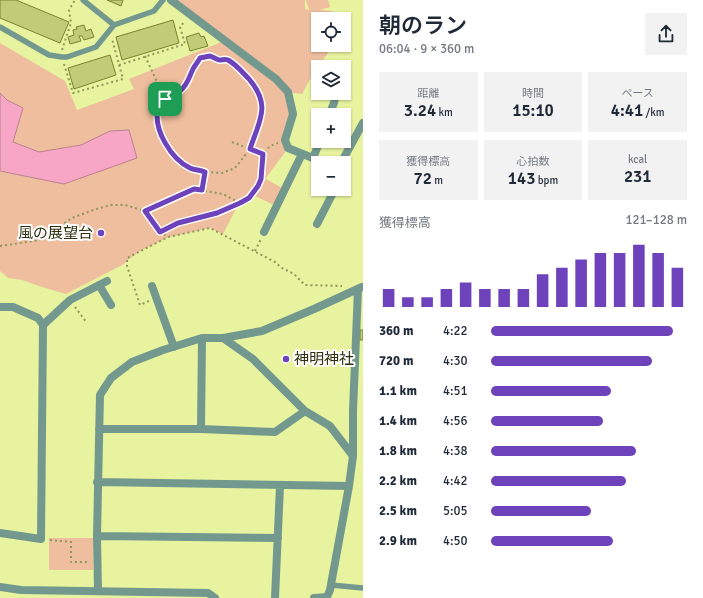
<!DOCTYPE html>
<html lang="ja">
<meta charset="utf-8">
<style>
:root{--surface:#fff;--page:#f2f2f3;--text:#1f2937;--muted:#747a83;--accent:#6d42ba}
body{margin:0;font-family:Signika,"Noto Sans JP",sans-serif;background:var(--page);color:var(--text);height:100vh;display:flex;flex-direction:column;font-size:15px;white-space:nowrap}
*{box-sizing:border-box;margin:0}
p{font-size:13px;color:var(--muted)}
.icon{flex:none;width:22px;height:22px;fill:none;stroke:currentColor;stroke-width:2;stroke-linecap:round;stroke-linejoin:round}
.map{position:relative;flex:1;overflow:hidden}
.details{display:flex;flex-direction:column;background:var(--surface);width:340px}
.details>*{flex:none}
.tools{position:absolute;left:311px;top:12px;display:grid;gap:8px}
.tools a{display:grid;place-items:center;width:40px;height:40px;border-radius:0px;background:var(--surface);box-shadow:0 1px 3px #0004;font-size:20px}
.pin{position:absolute;display:grid;place-items:center;width:34px;height:34px;color:#fff;margin:-17px;border-radius:8px;box-shadow:0 2px 6px #0006}
.round{display:grid;place-items:center;flex:none;width:42px;height:42px;border-radius:0px;background:var(--page)}
.headline{display:flex;align-items:center;justify-content:space-between;height:68px;padding:0 16px}
h1{font-size:22px;font-weight:600;line-height:30px}
.stats{display:grid;grid-template-columns:repeat(3,1fr);gap:6px;height:68px;padding:4px 16px}
.stats div{display:grid;align-content:center;border-radius:0px;background:var(--page);text-align:center}
.stats b{font-size:17px;font-weight:600}
.stats small{font-size:11px;font-weight:400}
.stats p{font-size:11px}
.chart{height:112px;padding:8px 16px}
.chart p{display:flex;justify-content:space-between}
.chart svg{width:100%;height:72px;margin-top:4px;stroke:var(--accent);stroke-width:6}
ul{padding:0 16px;list-style:none;font-size:13px}
li{display:grid;grid-template-columns:64px 48px 1fr;align-items:center;height:30px}
li i{height:10px;border-radius:5px;background:var(--accent)}
main{display:flex;flex:1;min-height:0}
.map>svg:first-child{display:block}
.green{fill:#efbe9e}
.water{fill:#f7a6c5;stroke:#ba838e}
.building{fill:#c1cc78;stroke:#7a832f}
.lines{fill:none;stroke-linecap:round;stroke-linejoin:round}
.path{stroke:#8f975a;stroke-width:2;stroke-dasharray:2 3;stroke-linecap:butt}
.service{stroke:#73998e;stroke-width:5.5}
.minor{stroke:#73998e;stroke-width:8}
.route-casing{stroke:#fff;stroke-width:8}
.route{stroke:#6d42ba;stroke-width:5}
.poi-dot{fill:#6d42ba;stroke:#fff;stroke-width:1.5}
.labels{text-anchor:middle;dominant-baseline:central;stroke-width:4;stroke-linejoin:round;paint-order:stroke}
.poi-label{font-size:15px;fill:#2d310e;stroke:#fff;text-anchor:end}
</style>
<main>
<div class="map">
<svg width="363" height="598" viewBox="0 0 363 598">
<rect width="100%" height="100%" fill="#e7f39e"/>
<path class="green" d="M171,0H305V9L309,10L306,0H328L330,7L320,10L332,11L338,19H318V45H334L314,72L302,94L288,92L293,114L285,140L288,148L263,182L266,179L284,189L276,206L253,195L257,189L241,199L223,234L210,228L169,237L138,252L124,264L66,294L42,287L22,280L8,278L0,271V43L65,81L77,110L134,89L129,79L224,41Z
M49,538H93V570H49Z"/>
<path class="water" d="M0,93L7,100L23,108L13,142L39,152L81,145L110,131L129,130L137,158L64,184L0,171Z"/>
<path class="building" d="M0,0H16L69,22L60,43L0,18Z
M107,0H123L121,6Z
M173,20L179,43L122,60L116,37Z
M84,25L86,31L91,29L94,37L84,40L82,36H79L81,41L70,44L68,37L74,35L73,30L77,29L76,27Z
M199,33L201,37L204,36L208,46L190,51L186,37Z
M110,55L116,75L74,89L68,68Z
M360,330H363V340H360Z"/>
<g class="lines">
<path class="path" d="M62,50L71,23L69,10L75,0
M145,56L165,99
M210,56L219,60L226,59L237,66L254,85L261,100L262,111L260,123L250,149L235,168L222,173L205,172L190,168L178,160L170,151L161,134L159,122L158,108L165,99L173,96L182,89L190,80L193,69L200,58Z
M64,64L73,93L123,79L112,39
M119,65L185,44L180,27L185,21
M232,142L263,154
M202,190L205,172
M145,211L161,232L168,237
M161,232L178,223L217,213L240,203L249,198L258,186L261,179L263,154L270,146L278,143
M0,246L40,240L72,218L96,209L111,205H125L145,211L194,189L223,194L240,203
M255,251L261,239
M149,301L140,305L127,266V258L168,237L210,228L275,262L282,268L294,274L305,285L342,286
M75,307L87,323
M50,540L71,542V562H89"/>
<path class="service" d="M83,0L114,25
M0,27L49,55L62,57H67L96,47L114,25L154,11L163,0
M331,585L363,588"/>
<path class="minor" d="M171,0L276,79L288,92L293,114L285,140L288,148L325,163
M340,67L341,65
M329,115L334,103L336,93
M313,158L320,141
M341,163L363,123
M317,224L335,189
M264,232L302,154
M99,285L111,305
M152,286L174,347
M0,307H13L38,318L43,325L41,539L0,533
M43,325L70,300L107,281
M223,338L262,331L314,309L362,287
M99,429H201L275,432L305,411
M201,429L202,338
M353,456V411L358,289
M97,482L349,486
M97,536L278,538
M0,587L21,590L208,593L215,598
M98,591L97,536L100,395L111,378L132,362L163,350L202,338H223L253,359L305,411L330,426L353,456L349,486L330,590L327,597
M275,598L280,486
M314,598L327,597"/>
</g>
<g class="lines">
<defs>
<path id="route" d="M210,56C213,57 216,59 219,60C223,60 225,59 228,60C237,65 242,72 249,79C272,106 259,121 250,149L263,154L261,179L258,186L249,198L240,203L217,213L178,223L160,232L145,211L194,189L202,190L205,172C200,170 194,170 190,168C171,159 153,129 158,109C161,98 173,96 181,90C188,84 189,77 193,69C195,65 198,62 200,58Z"/>
</defs>
<use href="#route" class="route-casing"/>
<use href="#route" class="route"/>
</g>
<g class="poi-dot">
<circle cx="101" cy="233" r="4"/>
<circle cx="286" cy="359" r="4"/>
</g>
<g class="labels">
<g class="poi-label">
<text x="93" y="233">風の展望台</text>
<text x="294" y="359" text-anchor="start">神明神社</text>
</g>
</g>
</svg>
<div class="tools">
<a><svg class="icon" aria-label="locate" viewBox="0 0 24 24"><circle cx="12" cy="12" r="6"/><path d="M12 2v4M12 18v4M2 12h4M18 12h4"/></svg></a>
<a><svg class="icon" aria-label="layers" viewBox="0 0 24 24"><path d="M12 4l9 5-9 5-9-5zM3 14l9 5 9-5"/></svg></a>
<a>+</a>
<a>−</a>
</div>
<div class="pin" style="left:165px;top:99px;background:#1e9e55"><svg class="icon" aria-label="arrive" viewBox="0 0 24 24"><path d="M6 21V4h12l-3 4 3 4H6"/></svg></div>
</div>
<section class="details">
<div class="headline"><div><h1>朝のラン</h1><p>06:04 · 9 × 360 m</p></div><a class="round"><svg class="icon" aria-label="share" viewBox="0 0 24 24"><path d="M12 15V3M7 8l5-5 5 5M5 13v7h14v-7"/></svg></a></div>
<div class="stats">
<div><p>距離</p><b>3.24<small> km</small></b></div>
<div><p>時間</p><b>15:10</b></div>
<div><p>ペース</p><b>4:41<small> /km</small></b></div>
</div>
<div class="stats">
<div><p>獲得標高</p><b>72<small> m</small></b></div>
<div><p>心拍数</p><b>143<small> bpm</small></b></div>
<div><p>kcal</p><b>231</b></div>
</div>
<div class="chart"><p><span>獲得標高</span>121–128 m</p>
<svg viewBox="0 0 160 44" preserveAspectRatio="none"><path d="M5 44V33M15 44V38M25 44V38M35 44V33M45 44V29M55 44V33M65 44V33M75 44V33M85 44V24M95 44V20M105 44V15M115 44V11M125 44V11M135 44V6M145 44V11M155 44V20"/></svg>
</div>
<ul>
<li><b>360 m</b>4:22<i style="width:93%"></i></li>
<li><b>720 m</b>4:30<i style="width:82%"></i></li>
<li><b>1.1 km</b>4:51<i style="width:61%"></i></li>
<li><b>1.4 km</b>4:56<i style="width:57%"></i></li>
<li><b>1.8 km</b>4:38<i style="width:74%"></i></li>
<li><b>2.2 km</b>4:42<i style="width:69%"></i></li>
<li><b>2.5 km</b>5:05<i style="width:51%"></i></li>
<li><b>2.9 km</b>4:50<i style="width:62%"></i></li>
</ul>
</section>
</main>
